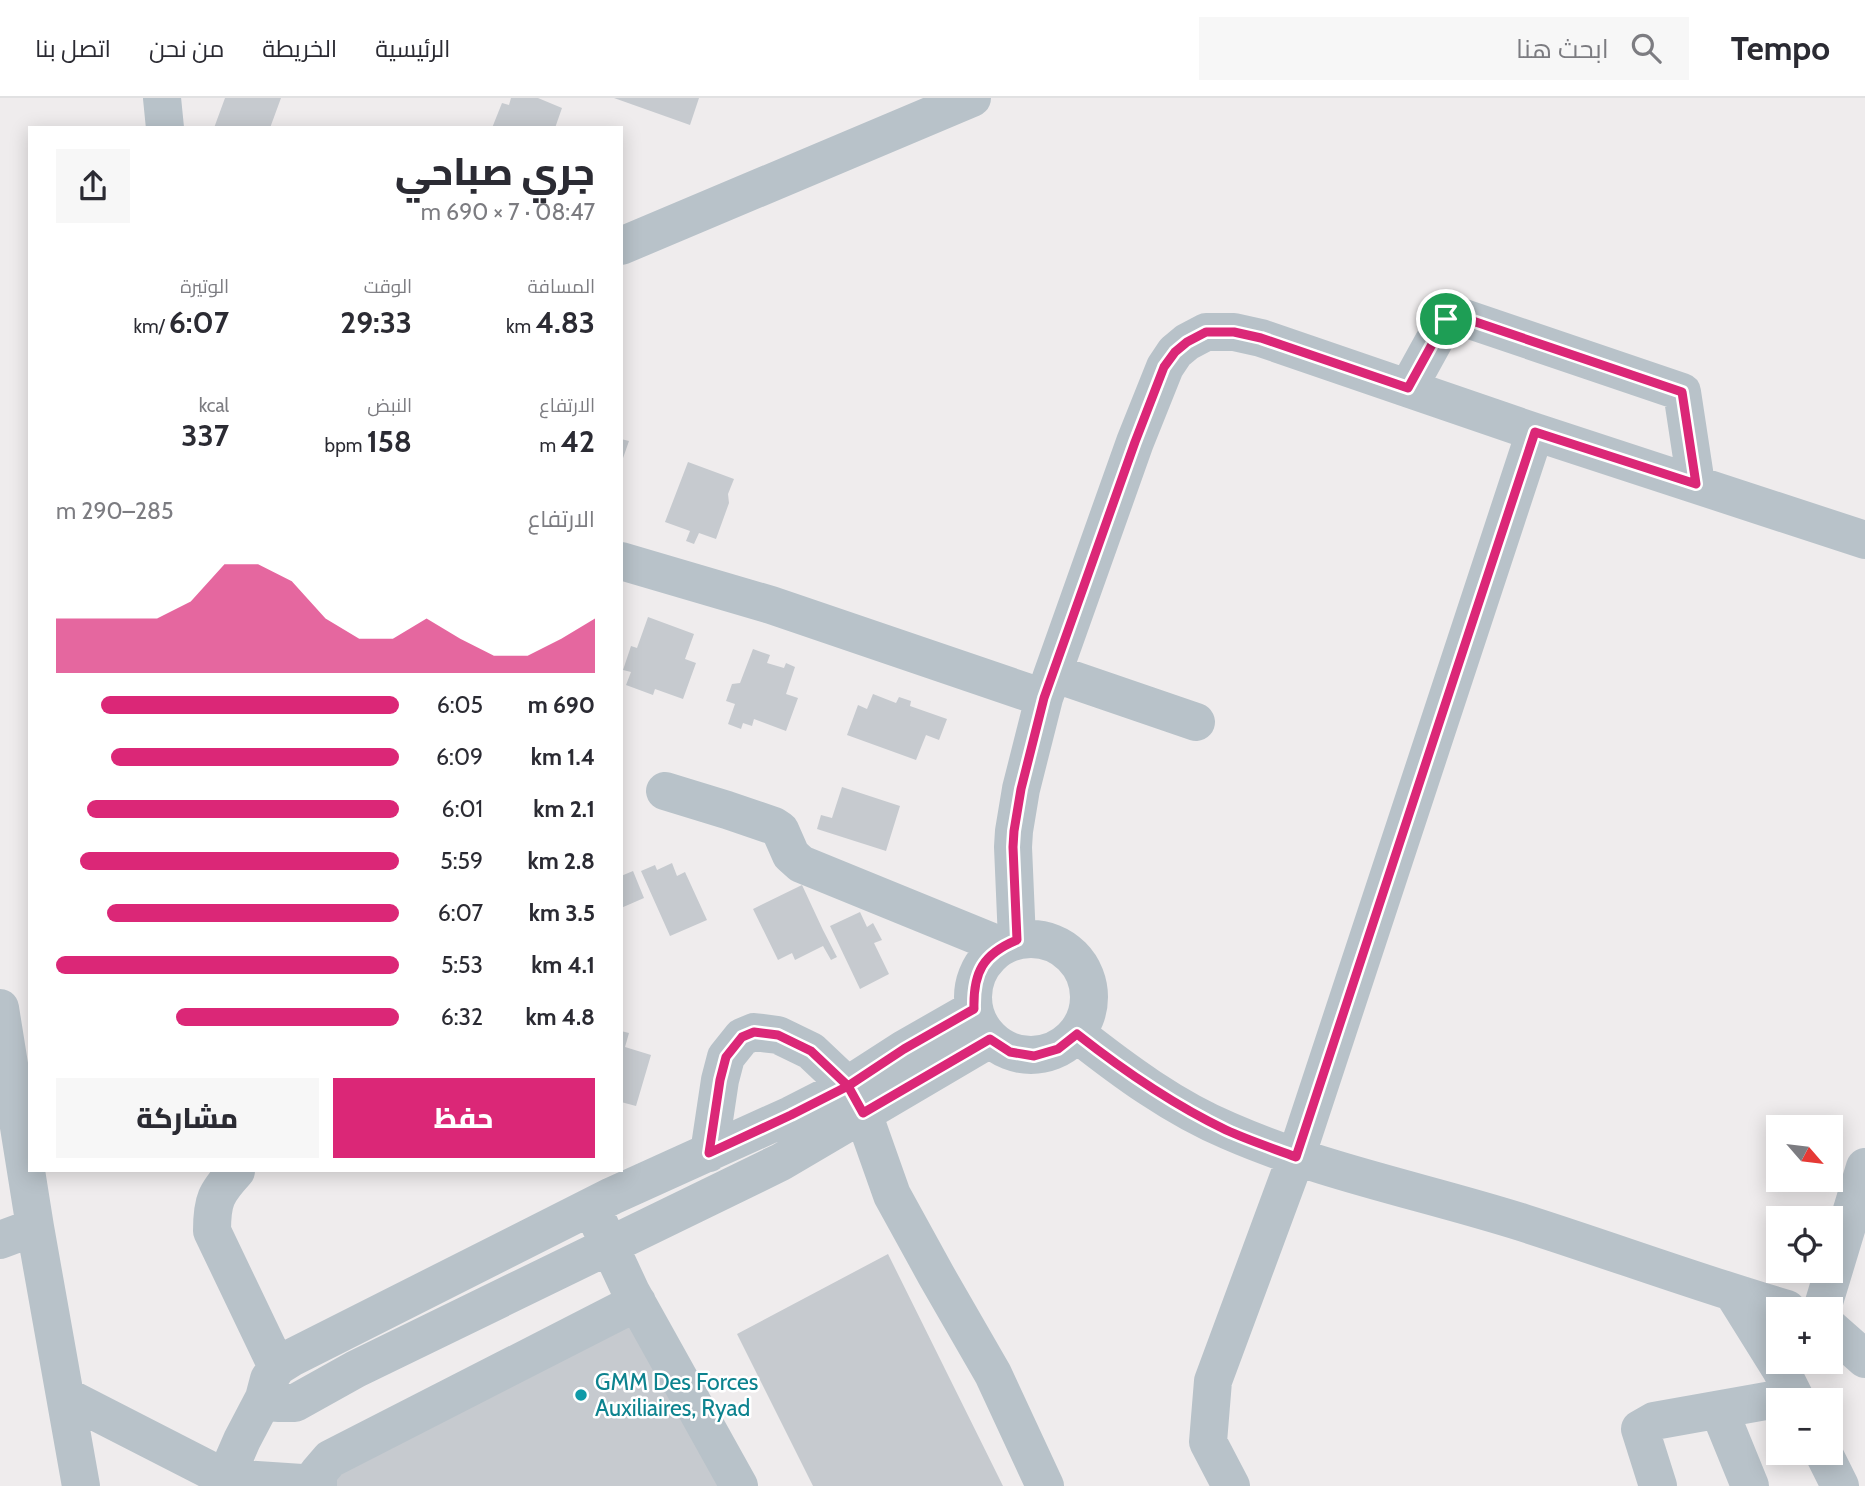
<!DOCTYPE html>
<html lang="ar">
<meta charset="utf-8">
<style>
:root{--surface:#fff;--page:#f7f7f7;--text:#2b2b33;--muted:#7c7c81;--line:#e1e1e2;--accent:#db2777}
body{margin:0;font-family:Cabin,Cairo,sans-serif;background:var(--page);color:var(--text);direction:rtl;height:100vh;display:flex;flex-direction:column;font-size:26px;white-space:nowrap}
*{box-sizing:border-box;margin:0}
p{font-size:23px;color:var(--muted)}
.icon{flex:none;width:38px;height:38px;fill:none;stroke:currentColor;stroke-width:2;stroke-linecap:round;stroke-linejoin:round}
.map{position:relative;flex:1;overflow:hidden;direction:ltr}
.details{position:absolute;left:28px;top:28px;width:595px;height:1046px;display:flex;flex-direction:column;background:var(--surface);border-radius:0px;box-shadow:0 4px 18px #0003;direction:rtl}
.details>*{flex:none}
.needle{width:46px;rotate:118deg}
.controls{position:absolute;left:1766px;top:1017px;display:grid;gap:14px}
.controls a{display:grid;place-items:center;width:77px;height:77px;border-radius:0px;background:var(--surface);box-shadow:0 4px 18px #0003;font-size:35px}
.pin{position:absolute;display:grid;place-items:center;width:60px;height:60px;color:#fff;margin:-30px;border:4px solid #fff;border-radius:50%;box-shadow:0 2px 7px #0007}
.round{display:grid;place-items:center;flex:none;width:74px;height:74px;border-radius:0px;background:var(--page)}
.head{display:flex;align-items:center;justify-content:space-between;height:119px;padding:0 28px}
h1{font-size:38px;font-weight:800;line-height:52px}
.stats{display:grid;grid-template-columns:repeat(3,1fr);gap:10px;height:119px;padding:7px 28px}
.stats div{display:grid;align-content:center}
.stats b{font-size:30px;font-weight:800}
.stats small{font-size:19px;font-weight:400}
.stats p{font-size:19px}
.chart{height:196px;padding:14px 28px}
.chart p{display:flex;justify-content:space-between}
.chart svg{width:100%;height:126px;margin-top:7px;fill:var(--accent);opacity:.7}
.primary-button{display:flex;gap:14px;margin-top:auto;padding:14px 28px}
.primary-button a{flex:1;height:80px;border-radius:0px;background:var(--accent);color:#fff;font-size:28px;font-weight:800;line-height:80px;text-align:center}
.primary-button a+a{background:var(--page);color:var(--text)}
ul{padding:0 28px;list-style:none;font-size:23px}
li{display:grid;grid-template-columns:112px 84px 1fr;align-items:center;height:52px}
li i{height:18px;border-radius:9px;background:var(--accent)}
header{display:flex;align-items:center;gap:42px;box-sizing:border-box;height:98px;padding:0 35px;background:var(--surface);border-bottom:2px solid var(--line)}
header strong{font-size:33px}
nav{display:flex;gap:38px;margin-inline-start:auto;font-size:24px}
.search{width:490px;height:63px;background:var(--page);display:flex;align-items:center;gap:18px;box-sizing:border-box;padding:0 24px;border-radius:0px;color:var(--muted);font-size:26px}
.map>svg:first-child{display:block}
.building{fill:#c6cacf}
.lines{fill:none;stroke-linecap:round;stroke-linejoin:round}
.minor{stroke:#b8c2c9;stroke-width:38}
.route-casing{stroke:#fff;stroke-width:14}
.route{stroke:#db2777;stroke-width:9}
.culture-dot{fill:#0f9aa8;stroke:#fff;stroke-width:2.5}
.labels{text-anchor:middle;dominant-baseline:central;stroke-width:5;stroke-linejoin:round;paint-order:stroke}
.culture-label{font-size:23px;fill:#0d838f;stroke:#fff;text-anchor:start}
</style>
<header>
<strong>Tempo</strong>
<div class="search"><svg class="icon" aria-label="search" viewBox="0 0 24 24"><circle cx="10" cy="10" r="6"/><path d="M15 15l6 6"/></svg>ابحث هنا</div>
<nav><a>الرئيسية</a><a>الخريطة</a><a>من نحن</a><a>اتصل بنا</a></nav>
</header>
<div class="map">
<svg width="1865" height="1388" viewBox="0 0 1865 1388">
<rect width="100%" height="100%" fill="#efeced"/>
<path class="building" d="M225,0H281L270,30H214Z
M511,0H538L562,10L555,30H492L502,5L509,7Z
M614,0H699L690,27Z
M621,341L629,343L622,363H621Z
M688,364L734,381L728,396L729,405L716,441L699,435L694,446L686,443L690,433L665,424Z
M648,519L694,536L685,561L696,565L683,601L655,591L653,597L626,587L631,574L623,572L631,548L637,550Z
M753,551L770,557L767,565L784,570L786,565L795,569L786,596L798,600L786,633L754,621L752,628L743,625L741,631L728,626L735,606L726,603L732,586L740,585Z
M873,596L896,605L899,599L911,603L910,608L947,621L939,642L926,637L916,662L847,637L858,607L867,611Z
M842,689L900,708L886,753L817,731L821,717L832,720Z
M672,765L677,778L685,774L707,822L670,838L641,773L655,767L657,772Z
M633,773L644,800L621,810V778Z
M802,787L823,832L837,859L831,862L823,848L795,862L792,855L778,862L753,811Z
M860,814L867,829L873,825L882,842L874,845L889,876L860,891L830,828Z
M621,933L629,935L625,949L651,957L636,1008L621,1004Z
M888,1156L1003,1388H813L737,1236Z
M636,1215L729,1388H333L328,1378Z"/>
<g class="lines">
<path class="minor" d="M162,0L165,30
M621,148L972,0
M1408,290L1446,221L1461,219L1682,294L1696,386
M621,463L771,507L1044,600
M1053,575L1196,624
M665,693L727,712L774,728L780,732L791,757L801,766L1002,848
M973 899a58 58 0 1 1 116 0a58 58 0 1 1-116 0Z
M1017,842L1013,749L1014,733L1021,691L1044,600L1135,344L1165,269L1175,254L1187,244L1206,234H1234L1261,240L1535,334L1865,442
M0,910L35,1129L81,1388
M1077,936C1124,973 1174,1010 1229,1033C1323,1074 1426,1094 1524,1125C1612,1153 1698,1185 1787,1211
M709,1055L720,982L726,959L742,939L754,934L778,937L811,953L848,988L863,1015L892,1097L936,1177L993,1276L1045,1388
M236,1073C216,1095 212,1102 212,1133L277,1269
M598,1123L631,1194L739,1388
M0,1142L35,1129
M1733,1195L1781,1272L1796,1302
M1822,1211L1865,1069
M1830,1230L1865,1261
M65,1298L225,1380L317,1386
M264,1300L278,1305H295L356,1271L781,1064L990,941
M1719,1312L1750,1388
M1823,1354L1840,1388
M222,1388L242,1342L264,1300L269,1281L277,1269L293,1259L612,1098L791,1017L842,991L904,951L974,911
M318,1388V1375L330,1361L637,1204
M1231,1388L1208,1344L1213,1283L1296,1059L1535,334
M1658,1388L1640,1331L1654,1323L1794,1298"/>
</g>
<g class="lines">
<defs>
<path id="route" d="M1446,221L1408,290L1261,240L1234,234H1206L1187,244L1175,254L1164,269L1135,344L1044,600L1021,691L1014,733L1013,749L1017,842C983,856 973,874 974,911L904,951L848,988L811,953L778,937L754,934L742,939L726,959L720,982L709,1055L791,1017L848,988L863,1015L990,941L1010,954L1034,958L1058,951L1077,936C1124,973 1172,1006 1226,1032C1248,1042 1272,1050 1296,1059L1535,334L1696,386L1682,294L1461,219L1446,221"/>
</defs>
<use href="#route" class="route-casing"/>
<use href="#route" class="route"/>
</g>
<circle class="culture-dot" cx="581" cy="1297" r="7"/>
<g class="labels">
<g class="culture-label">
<text x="595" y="1284">GMM Des Forces<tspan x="595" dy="26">Auxiliaires, Ryad</tspan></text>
</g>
</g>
</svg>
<div class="controls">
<a><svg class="needle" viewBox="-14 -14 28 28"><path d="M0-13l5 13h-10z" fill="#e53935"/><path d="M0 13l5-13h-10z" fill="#7c7c81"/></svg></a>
<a><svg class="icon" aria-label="locate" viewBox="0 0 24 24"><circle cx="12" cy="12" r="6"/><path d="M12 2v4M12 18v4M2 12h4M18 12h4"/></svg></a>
<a>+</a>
<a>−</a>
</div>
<div class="pin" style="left:1446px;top:221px;background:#1e9e55"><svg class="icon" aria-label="arrive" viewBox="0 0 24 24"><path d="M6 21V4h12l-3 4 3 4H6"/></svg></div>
<section class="details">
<div class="head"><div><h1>جري صباحي</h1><p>08:47 · 7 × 690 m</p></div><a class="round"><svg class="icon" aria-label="share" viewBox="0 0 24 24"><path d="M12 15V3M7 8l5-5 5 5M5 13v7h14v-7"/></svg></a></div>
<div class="stats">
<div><p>المسافة</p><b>4.83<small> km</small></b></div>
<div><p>الوقت</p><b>29:33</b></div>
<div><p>الوتيرة</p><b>6:07<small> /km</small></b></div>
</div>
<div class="stats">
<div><p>الارتفاع</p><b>42<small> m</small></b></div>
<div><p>النبض</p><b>158<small> bpm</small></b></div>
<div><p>kcal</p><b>337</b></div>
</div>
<div class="chart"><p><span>الارتفاع</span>285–290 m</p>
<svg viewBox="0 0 160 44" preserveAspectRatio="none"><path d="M0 44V25L10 25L20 25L30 25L40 19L50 6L60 6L70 12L80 25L90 32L100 32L110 25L120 32L130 38L140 38L150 32L160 25V44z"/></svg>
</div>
<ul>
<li><b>690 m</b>6:05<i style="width:87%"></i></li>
<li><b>1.4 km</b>6:09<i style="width:84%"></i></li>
<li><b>2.1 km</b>6:01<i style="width:91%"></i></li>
<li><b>2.8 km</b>5:59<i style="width:93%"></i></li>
<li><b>3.5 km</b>6:07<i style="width:85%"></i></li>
<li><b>4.1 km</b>5:53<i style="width:100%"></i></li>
<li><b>4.8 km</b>6:32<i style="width:65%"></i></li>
</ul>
<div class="primary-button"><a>حفظ</a><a>مشاركة</a></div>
</section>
</div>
